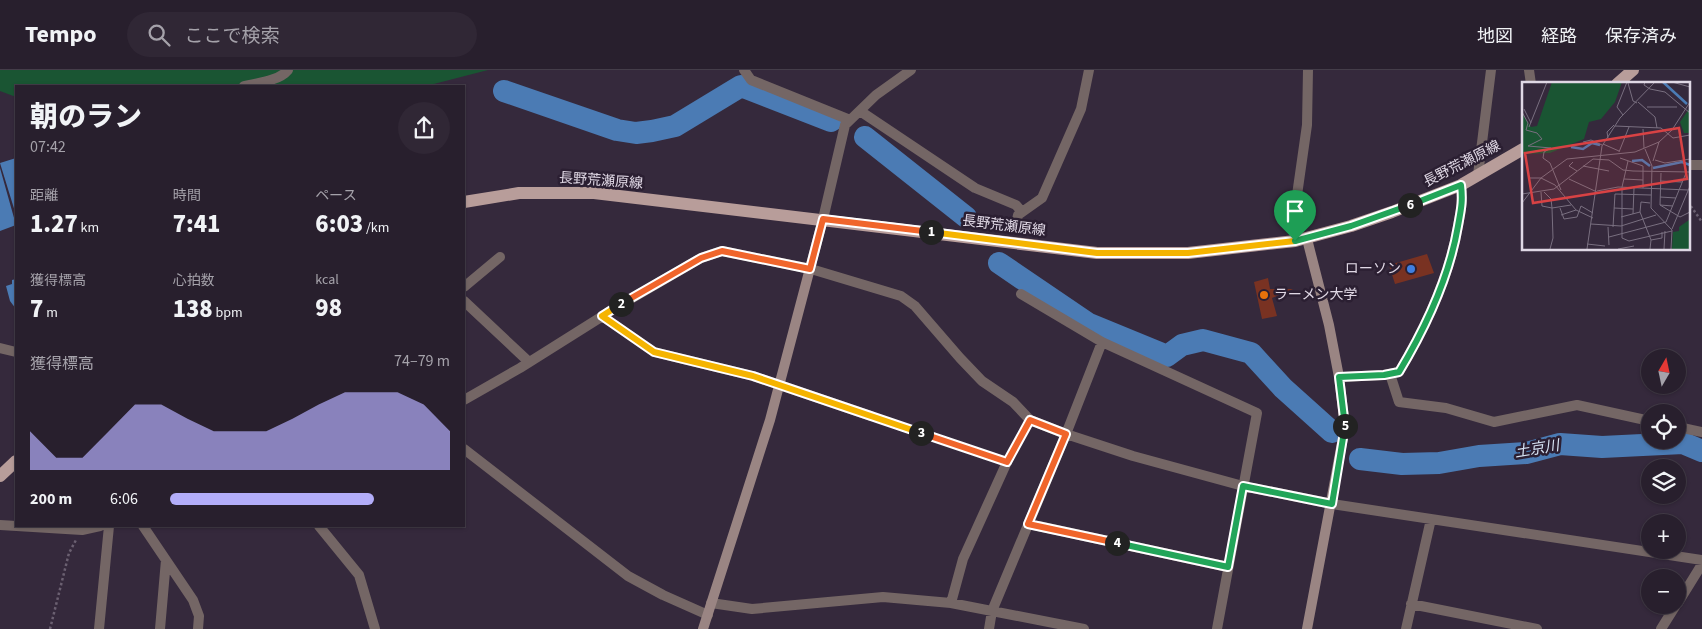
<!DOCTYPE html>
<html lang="ja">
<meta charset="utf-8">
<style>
:root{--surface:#281f2d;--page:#302735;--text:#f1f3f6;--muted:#a5a2aa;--line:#443d49;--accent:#b3adf9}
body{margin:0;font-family:"Source Sans 3","Noto Sans JP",sans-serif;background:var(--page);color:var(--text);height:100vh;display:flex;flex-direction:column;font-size:19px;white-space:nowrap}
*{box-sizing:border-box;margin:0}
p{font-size:16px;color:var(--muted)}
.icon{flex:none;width:28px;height:28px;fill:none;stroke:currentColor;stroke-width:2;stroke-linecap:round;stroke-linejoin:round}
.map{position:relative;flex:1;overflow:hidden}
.sheet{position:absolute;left:15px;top:15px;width:450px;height:442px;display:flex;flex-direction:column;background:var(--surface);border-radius:0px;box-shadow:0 1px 4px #0004,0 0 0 1px var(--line)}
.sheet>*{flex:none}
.needle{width:32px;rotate:9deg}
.controls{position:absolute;left:1641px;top:279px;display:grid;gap:10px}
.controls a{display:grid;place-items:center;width:45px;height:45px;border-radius:50%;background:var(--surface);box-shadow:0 1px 4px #0004,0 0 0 1px var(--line);font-size:25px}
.pin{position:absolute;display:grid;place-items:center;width:42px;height:42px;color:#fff;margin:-51px -21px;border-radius:50% 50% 50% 0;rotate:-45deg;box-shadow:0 0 5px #0007}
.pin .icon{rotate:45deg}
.km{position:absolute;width:25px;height:25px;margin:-12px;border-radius:50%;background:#222;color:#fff;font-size:14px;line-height:25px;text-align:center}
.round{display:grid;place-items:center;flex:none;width:52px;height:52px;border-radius:26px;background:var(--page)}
.head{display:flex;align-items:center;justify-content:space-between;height:85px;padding:0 15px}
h1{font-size:28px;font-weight:800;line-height:38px}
.metrics{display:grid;grid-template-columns:repeat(3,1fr);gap:8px;height:85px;padding:5px 15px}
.metrics div{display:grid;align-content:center}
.metrics b{font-size:25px;font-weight:800}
.metrics small{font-size:14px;font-weight:400}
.metrics p{font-size:14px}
.chart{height:140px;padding:10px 15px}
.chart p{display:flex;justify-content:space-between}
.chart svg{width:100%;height:90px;margin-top:5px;fill:var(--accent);opacity:.7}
ul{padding:0 15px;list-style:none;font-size:16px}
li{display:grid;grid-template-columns:80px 60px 1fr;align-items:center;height:38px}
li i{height:12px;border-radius:6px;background:var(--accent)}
header{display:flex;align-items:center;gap:30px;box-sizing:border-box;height:70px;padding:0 25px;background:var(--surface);border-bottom:1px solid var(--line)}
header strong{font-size:24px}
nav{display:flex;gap:28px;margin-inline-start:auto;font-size:18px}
.search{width:350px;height:45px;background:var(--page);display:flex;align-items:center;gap:12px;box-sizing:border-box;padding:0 18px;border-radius:28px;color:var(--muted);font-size:19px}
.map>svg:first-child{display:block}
.green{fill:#1a5533}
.water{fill:#4b7bb4}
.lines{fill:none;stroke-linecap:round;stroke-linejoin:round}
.river{stroke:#4b7bb4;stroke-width:22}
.building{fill:#793222}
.path{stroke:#6b6071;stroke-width:2.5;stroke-dasharray:2.5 2.5;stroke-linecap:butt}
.lane{stroke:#746665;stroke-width:5.5}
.street{stroke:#746665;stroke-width:10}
.secondary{stroke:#9a8583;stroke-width:10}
.primary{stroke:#b89d9a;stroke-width:12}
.split-1-casing{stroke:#fff;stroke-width:10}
.split-2-casing{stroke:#fff;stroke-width:10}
.split-3-casing{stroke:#fff;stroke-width:10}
.split-4-casing{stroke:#fff;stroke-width:10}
.split-5-casing{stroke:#fff;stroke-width:10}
.split-6-casing{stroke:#fff;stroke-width:10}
.split-7-casing{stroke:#fff;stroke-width:10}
.split-1{stroke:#f5b400;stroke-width:6}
.split-2{stroke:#f0652b;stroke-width:6}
.split-3{stroke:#f5b400;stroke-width:6}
.split-4{stroke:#f0652b;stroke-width:6}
.split-5{stroke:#22a559;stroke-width:6}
.split-6{stroke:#22a559;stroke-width:6}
.split-7{stroke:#22a559;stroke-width:6}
.shop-dot{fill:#3f7fe0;stroke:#2b1f32;stroke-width:2}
.food-dot{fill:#e8710a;stroke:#2b1f32;stroke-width:2}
.labels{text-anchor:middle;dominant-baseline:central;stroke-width:5;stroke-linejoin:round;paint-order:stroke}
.street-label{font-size:14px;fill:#e0d8e5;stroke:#2b1f32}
.poi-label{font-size:14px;fill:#e0d8e5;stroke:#2b1f32;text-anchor:end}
.water-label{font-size:15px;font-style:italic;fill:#d7e4f4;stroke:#2b1f32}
.inset-river{fill:none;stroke:#4b7bb4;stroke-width:2.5}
.inset-road{fill:none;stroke:#796f80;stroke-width:1}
.view{fill:#d84244;fill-opacity:0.15;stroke:#d84244;stroke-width:2.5}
.inset-edge{fill:none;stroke:#e0d8e5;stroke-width:2.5}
</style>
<header>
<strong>Tempo</strong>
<div class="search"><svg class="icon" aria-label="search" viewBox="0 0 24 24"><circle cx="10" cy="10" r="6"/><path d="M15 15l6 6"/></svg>ここで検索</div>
<nav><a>地図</a><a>経路</a><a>保存済み</a></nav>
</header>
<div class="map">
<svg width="1702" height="559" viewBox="0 0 1702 559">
<rect width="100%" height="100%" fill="#35293c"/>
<path class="green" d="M0,0H488L426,16H16V27L0,21Z"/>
<path class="water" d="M16,88V145L0,93Z
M0,98L16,155L0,161Z
M16,209V239L10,231L6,216L12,214V210Z"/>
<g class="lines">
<path class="river" d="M504,21L617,60L636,63L652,61L675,56L741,16L831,51
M865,67L966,147
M999,193L1089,254L1167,286L1182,275L1203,270L1251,283L1283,318L1332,362
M1360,389L1402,394L1439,393L1479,386L1526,383L1560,374L1602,377L1683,373L1702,381"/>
</g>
<path class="building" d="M1427,184L1434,203L1395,214L1389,195Z
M1268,208L1270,219H1293L1272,228L1277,246L1262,249L1254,212Z"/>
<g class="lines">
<path class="path" d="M1688,132L1702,152
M50,559L69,483L76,470"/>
<path class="lane" d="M871,346L1007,392L1030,350"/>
<path class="street" d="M744,0L751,10L850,50
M1529,0L1531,14
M244,16C257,13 279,11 288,0
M860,41L975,118L1016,135L1022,142
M1688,95H1702
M1478,105L1491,0
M823,149L845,55L876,25L911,0
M1015,159L1018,145L1042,128L1081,39L1089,0
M1295,171L1294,146L1307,55L1308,0
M464,217L500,187
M1021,224L1102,272L1257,343L1217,559
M464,231L529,292
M602,246L654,282L753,306L871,346
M0,278L16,282
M1390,304L1399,332L1446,338L1494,352L1577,335L1650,351
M1339,307L1384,305L1399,302C1426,257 1449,209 1458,156C1461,139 1463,132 1461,115
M464,330L520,298L617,237L701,188L722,181L811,199L901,226L915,236L960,288L982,311L1013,332L1030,350L1066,364L1133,386L1243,416L1332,434L1702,490
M1678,357L1702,362
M464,379L628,506L663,525L708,545
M1029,454L1228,497
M0,455L82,460L100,456
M143,456L193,530L199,546L198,559
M319,456L359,505L375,559
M711,533L752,539L883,527L951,533L1084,559
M951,533L963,489L1007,392
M1678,533L1702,494
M1411,534L1537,559
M99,559L109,456
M160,559L166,490
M989,559L992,541L1066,364L1102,272
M1406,559L1431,449
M1661,559L1676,535"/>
<path class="secondary" d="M703,559L770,350L823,149
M1307,559L1345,357L1339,307L1329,255L1307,169"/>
<path class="primary" d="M1617,14L1633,0
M464,132L519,123H594L1097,183H1188L1295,171L1351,156L1392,142L1461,115L1523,79
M0,406L16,391"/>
</g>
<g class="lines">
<defs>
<path id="split-1" d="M931,162L1097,183H1188L1295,171"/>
<path id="split-2" d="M621,234L701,188L722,181L810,199L823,149L931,162"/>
<path id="split-3" d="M621,234L602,246L654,282L753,306L921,363"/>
<path id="split-4" d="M921,363L1007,392L1030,350L1066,364L1028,454L1117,473"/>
<path id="split-5" d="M1117,473L1228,497L1243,416L1332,434L1345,356"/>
<path id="split-6" d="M1345,356L1339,307L1384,305L1399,302C1426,257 1449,209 1458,156C1461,139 1463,132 1461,115L1410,135"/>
<path id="split-7" d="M1295,171L1351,156L1410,135"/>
</defs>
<use href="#split-1" class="split-1-casing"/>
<use href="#split-2" class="split-2-casing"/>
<use href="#split-3" class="split-3-casing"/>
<use href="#split-4" class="split-4-casing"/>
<use href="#split-5" class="split-5-casing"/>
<use href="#split-6" class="split-6-casing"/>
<use href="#split-7" class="split-7-casing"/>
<use href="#split-1" class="split-1"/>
<use href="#split-2" class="split-2"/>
<use href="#split-3" class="split-3"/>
<use href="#split-4" class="split-4"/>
<use href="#split-5" class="split-5"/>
<use href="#split-6" class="split-6"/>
<use href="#split-7" class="split-7"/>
</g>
<circle class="shop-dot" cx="1411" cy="199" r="5"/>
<circle class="food-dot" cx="1264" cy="225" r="5"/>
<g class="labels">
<g class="street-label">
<text transform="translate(1462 94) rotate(-27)">長野荒瀬原線</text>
<text transform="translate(601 111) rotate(4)">長野荒瀬原線</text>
<text transform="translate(1004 156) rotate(7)">長野荒瀬原線</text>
</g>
<g class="poi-label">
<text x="1401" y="199">ローソン</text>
<text x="1274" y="225" text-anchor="start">ラーメン大学</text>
</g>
<g class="water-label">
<text transform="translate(1537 379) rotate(-9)">土京川</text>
</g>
</g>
<g transform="translate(1522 12)">
<rect width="168" height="168" fill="#35293c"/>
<path d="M30,0H100L93,20L79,37L67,40L62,57L28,71L0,72V31L9,45L15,44ZM167,27V51H162L158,40ZM167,138V167H150L151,150L157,149V145Z" fill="#1a5533"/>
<path class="inset-river" d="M141,0L165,22M49,65L61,67L70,61L78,63M110,79L120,78L128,84M131,86L160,80L168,83"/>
<path class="inset-road" d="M123,0L122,3L128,7L143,10L168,31M150,0L168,5M106,1L111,19L115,21M116,20L133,35L135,46M125,25H155M2,27L9,41M0,30L6,41L4,48L15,51L20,57L6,64L29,66L22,70L21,76L28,81L39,108M101,33L95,25L105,0M93,44L139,46L151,56L168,53M7,45L25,0M121,47L122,66M86,56L85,50L92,43M61,60L69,58L80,63M81,62L97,69M123,67L130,84L129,126L150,148L149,167M97,70L107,45M98,76L121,84V106M133,78L143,81L168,77M106,79L100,105V156L107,159L150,149M131,79L137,60M51,80L47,84L55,89M61,84L87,89M139,91L138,123L151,124M6,96H19L33,103L54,128L71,136M47,97L75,110M102,97L121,98M138,99L160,100M75,109L96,105L166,108M19,110L20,124L30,126L31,156L28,167M22,110L29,117L30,126L49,123M0,112L32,107L71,77L87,78L101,88L111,89L168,90M138,115L154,116M0,121L19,96L45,77L113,70L137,60L150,48L168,20M138,123L158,135L168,130M38,126L42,137L55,135L59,124L71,131M92,126L111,127M118,130L119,120L128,121M111,132L112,106M39,133L54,128M99,135L118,130L129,158L128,167M69,142L99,144L134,133M86,145L87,163M91,145L93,112L129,113M150,147L168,104M87,155L144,140L164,91M129,158L140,156V150M65,162L83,164M65,167L80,64L98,36L133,0M96,167L112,164M142,167L143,149"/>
<path class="view" d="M157,46L165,97L11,121L3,71Z"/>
<rect width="168" height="168" class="inset-edge"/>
</g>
</svg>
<div class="controls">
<a><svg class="needle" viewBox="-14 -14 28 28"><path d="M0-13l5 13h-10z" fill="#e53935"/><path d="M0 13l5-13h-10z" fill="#a5a2aa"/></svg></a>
<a><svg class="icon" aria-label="locate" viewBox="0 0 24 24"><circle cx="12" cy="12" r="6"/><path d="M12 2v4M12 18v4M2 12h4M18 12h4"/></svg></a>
<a><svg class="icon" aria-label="layers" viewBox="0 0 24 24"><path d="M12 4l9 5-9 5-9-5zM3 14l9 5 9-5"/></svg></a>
<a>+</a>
<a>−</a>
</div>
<div class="pin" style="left:1295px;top:171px;background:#1e9e55"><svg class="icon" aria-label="arrive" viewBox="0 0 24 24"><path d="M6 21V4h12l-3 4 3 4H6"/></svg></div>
<b class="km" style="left:931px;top:162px">1</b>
<b class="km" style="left:621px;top:234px">2</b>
<b class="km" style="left:921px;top:363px">3</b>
<b class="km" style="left:1117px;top:473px">4</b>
<b class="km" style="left:1345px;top:356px">5</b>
<b class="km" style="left:1410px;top:135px">6</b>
<section class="sheet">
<div class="head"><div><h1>朝のラン</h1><p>07:42</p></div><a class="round"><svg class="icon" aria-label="share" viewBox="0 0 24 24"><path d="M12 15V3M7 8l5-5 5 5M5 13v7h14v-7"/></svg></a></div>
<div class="metrics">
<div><p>距離</p><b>1.27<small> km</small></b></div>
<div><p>時間</p><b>7:41</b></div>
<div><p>ペース</p><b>6:03<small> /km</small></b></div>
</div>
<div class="metrics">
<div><p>獲得標高</p><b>7<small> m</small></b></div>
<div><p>心拍数</p><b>138<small> bpm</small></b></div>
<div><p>kcal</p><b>98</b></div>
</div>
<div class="chart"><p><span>獲得標高</span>74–79 m</p>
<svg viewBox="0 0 160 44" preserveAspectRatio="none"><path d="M0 44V25L10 38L20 38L30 25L40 12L50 12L60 19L70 25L80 25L90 25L100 19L110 12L120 6L130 6L140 6L150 12L160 25V44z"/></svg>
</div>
<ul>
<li><b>200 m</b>6:06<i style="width:73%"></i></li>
</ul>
</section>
</div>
